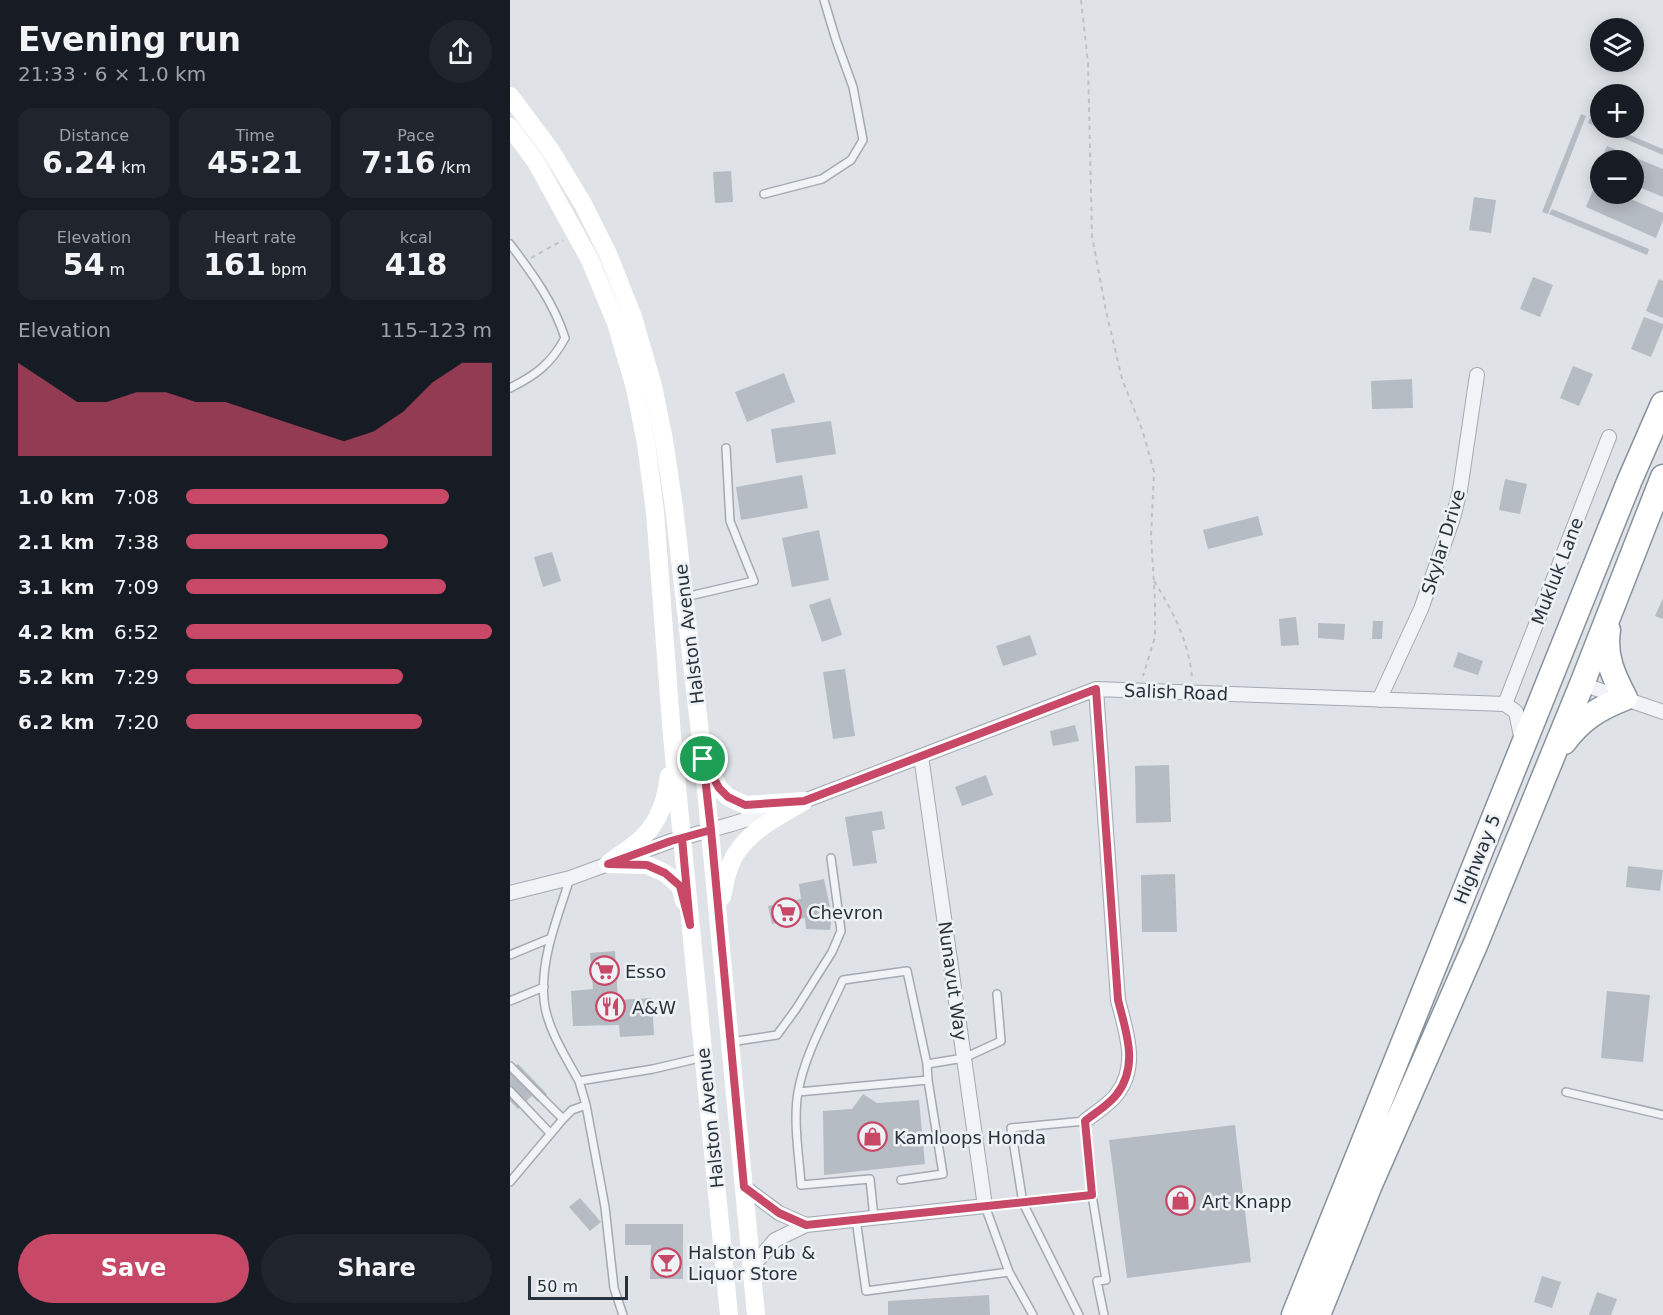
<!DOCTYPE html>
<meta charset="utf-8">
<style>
:root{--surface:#171b24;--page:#20242c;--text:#f1f3f6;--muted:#9ea1a6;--accent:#c74967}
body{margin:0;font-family:"DejaVu Sans",sans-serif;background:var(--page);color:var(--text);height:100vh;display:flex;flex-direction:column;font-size:22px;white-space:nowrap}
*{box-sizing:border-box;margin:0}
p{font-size:20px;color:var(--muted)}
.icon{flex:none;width:33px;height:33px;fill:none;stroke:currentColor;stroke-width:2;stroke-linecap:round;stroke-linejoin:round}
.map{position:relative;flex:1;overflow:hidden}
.panel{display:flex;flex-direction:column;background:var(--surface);width:510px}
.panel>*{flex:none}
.controls{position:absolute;left:1080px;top:18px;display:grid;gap:12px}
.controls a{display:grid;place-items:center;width:54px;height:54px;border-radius:50%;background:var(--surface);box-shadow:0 3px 15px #0003;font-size:30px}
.scale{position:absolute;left:18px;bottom:15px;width:100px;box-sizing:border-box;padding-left:6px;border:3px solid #28323d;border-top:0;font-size:16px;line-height:21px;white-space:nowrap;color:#28323d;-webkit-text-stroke:4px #eef2f5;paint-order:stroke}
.pin{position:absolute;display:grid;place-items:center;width:51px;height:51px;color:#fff;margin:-26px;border:3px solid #fff;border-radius:50%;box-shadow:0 2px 6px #0007}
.round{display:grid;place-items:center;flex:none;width:63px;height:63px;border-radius:32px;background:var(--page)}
.summary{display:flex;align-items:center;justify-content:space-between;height:102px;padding:0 18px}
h1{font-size:33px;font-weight:700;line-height:45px}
.figures{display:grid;grid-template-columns:repeat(3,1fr);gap:9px;height:102px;padding:6px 18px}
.figures div{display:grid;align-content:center;border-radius:15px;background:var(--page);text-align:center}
.figures b{font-size:30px;font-weight:700}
.figures small{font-size:16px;font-weight:400}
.figures p{font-size:16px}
.chart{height:168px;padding:12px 18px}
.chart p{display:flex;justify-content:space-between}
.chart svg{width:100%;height:108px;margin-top:6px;fill:var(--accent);opacity:.7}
.button{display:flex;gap:12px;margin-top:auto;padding:12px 18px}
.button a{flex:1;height:69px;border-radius:36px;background:var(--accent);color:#fff;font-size:24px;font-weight:700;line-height:69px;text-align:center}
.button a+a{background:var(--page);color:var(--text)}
ul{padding:0 18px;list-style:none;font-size:20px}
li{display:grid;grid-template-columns:96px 72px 1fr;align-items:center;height:45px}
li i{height:15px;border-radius:8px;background:var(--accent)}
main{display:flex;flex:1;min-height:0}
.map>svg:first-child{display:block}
.building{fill:#b6bcc4}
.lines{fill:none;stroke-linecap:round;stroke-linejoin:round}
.lane-casing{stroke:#a4aab1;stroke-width:10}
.street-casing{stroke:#a4aab1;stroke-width:16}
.highway-casing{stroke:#87929d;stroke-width:27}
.path{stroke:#bdc1c6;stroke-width:2;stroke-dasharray:4.5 4.5;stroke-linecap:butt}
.lane{stroke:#f1f3f6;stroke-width:7}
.street{stroke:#f1f3f6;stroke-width:14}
.secondary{stroke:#fff;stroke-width:18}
.highway{stroke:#fff;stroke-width:24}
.route-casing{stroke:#fff;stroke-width:12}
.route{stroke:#c74967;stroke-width:8}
.labels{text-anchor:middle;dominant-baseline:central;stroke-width:5;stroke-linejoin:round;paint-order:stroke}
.street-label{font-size:18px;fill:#28323d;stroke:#eef2f5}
.poi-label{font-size:18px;fill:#28323d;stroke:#eef2f5;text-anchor:start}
</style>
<main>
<section class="panel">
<div class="summary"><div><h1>Evening run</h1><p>21:33 · 6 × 1.0 km</p></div><a class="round"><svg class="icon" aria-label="share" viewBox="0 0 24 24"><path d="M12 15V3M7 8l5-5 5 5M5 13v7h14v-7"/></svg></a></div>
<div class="figures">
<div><p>Distance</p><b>6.24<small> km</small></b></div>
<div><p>Time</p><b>45:21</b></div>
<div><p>Pace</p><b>7:16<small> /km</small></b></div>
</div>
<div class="figures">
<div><p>Elevation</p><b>54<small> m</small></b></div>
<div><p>Heart rate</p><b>161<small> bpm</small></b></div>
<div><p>kcal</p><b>418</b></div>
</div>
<div class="chart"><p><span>Elevation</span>115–123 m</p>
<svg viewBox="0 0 160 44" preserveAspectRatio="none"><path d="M0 44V6L10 14L20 22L30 22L40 18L50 18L60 22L70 22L80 26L90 30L100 34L110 38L120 34L130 26L140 14L150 6L160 6V44z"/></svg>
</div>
<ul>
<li><b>1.0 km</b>7:08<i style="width:86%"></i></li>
<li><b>2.1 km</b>7:38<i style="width:66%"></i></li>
<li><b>3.1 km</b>7:09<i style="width:85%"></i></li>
<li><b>4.2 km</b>6:52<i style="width:100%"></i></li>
<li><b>5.2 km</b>7:29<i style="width:71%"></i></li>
<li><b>6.2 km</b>7:20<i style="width:77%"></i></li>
</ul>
<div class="button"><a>Save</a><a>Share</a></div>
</section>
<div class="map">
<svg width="1153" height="1315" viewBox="0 0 1153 1315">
<rect width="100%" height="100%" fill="#dfe3e7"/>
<path class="building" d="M1071,114L1076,116L1038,214L1032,212Z
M1080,118L1090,122V128H1103L1153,149V155L1078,123Z
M1097,146L1153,169V197L1124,185V160H1091Z
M221,171L223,202L205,203L203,172Z
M1086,183L1090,186V194H1109L1153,213V220L1146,238L1076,207Z
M964,197L986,200L981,233L959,230Z
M1042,209L1139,249L1137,255L1039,214Z
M1023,277L1043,285L1030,317L1010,309Z
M1149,279L1153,281V318L1136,311Z
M1134,317L1153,324V328L1141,357L1121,349Z
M1063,366L1083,374L1069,406L1050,398Z
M274,373L285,402L237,422L225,392Z
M902,379L903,408L862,409L861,381Z
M321,421L326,454L266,463L261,429Z
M292,475L298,508L231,520L226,487Z
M995,479L1017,484L1010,514L989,510Z
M748,516L753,535L698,549L693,530Z
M309,530L319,580L282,587L272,538Z
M42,552L51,581L33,587L24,557Z
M320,598L332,635L312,642L299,605Z
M1153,598V619L1145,616Z
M786,617L789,645L771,646L769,619Z
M863,621H873L872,639H862Z
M808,623L835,624L834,640L808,638Z
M520,635L527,655L493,666L486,646Z
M948,652L973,661L968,675L943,667Z
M335,669L345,736L323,739L313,672Z
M565,725L569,741L543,746L540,731Z
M659,765L661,822L626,823L625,766Z
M476,775L483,795L452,806L445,787Z
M372,811L375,829L362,831L367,863L343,866L335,817Z
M1118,866L1153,870L1150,891L1116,887Z
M665,874L667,932H632L631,875Z
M314,879L322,916L320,930L296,929L295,918L262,924L258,906L291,899L289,884Z
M105,951L108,1000L142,998L144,1035L110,1037L109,1025L63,1026L61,991L83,989L80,953Z
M1097,991L1140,995L1133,1062L1091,1058Z
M8,1064L37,1094L28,1102L22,1096L8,1109L0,1101V1071Z
M353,1094L367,1103L409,1100L415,1164L314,1175L313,1111L342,1109Z
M725,1125L741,1262L617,1278L599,1140Z
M70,1198L91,1222L80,1231L59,1207Z
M115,1224H173V1279H140L141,1245H115Z
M1032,1276L1051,1282L1042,1308L1024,1302Z
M1087,1292L1107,1299L1101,1315H1079Z
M479,1295L480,1315H378V1301Z"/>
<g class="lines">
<defs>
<path id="lane" d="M254,194L312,179L341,160L353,140L343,87L326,40L314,0
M0,244C22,273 44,303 55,338C41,364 26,375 0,388
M175,597L244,581L220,521L216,448
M60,878C48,917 30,958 34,1000C36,1026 56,1058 69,1081L143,1069L194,1057
M0,955L41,938
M0,1001L34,987
M220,1042L267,1035L286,1009L322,952L331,931L321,858
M0,1066L53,1119
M69,1081L76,1105L95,1207L104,1288L113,1315
M0,1091L40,1133
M288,1092L418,1080L417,1064L454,1058L491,1041L487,994
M1056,1092L1153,1115
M391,1180L433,1174L418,1080
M0,1182L53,1119L62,1110L76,1105
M582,1195L596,1280L587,1281L594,1315
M364,1218L360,1179L291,1185C289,1155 283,1122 288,1092C295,1053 317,1016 333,980L397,971L417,1064
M346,1219L356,1291L499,1272
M523,1315L499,1272L475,1206L582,1195L575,1121L501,1128L513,1203L569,1315"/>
<path id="street" d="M1072,684L1153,712
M869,700L911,609L943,518L950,490L967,375
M995,704L1099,437
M0,893L60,878L161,841L222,824L294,801L586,689L995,704L1006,712L1012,741
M575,1121C585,1113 600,1104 607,1094C629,1065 616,1032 608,1000L586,689
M234,1187L269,1213L296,1225
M242,1267L265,1240L296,1225L475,1206L411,756"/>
<path id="highway" d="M1054,742C1071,719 1089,708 1115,698C1103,675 1094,656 1098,630
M784,1315L1119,482L1153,404
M808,1315L859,1187L966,943L1072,684L1153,477"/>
</defs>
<use href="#lane" class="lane-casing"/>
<use href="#street" class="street-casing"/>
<use href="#highway" class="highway-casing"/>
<path class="path" d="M571,0L578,63L582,236L596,311L612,379L633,432L644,472L641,536L645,600V637L633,676
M21,258L53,240
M644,581C663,611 679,642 682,678"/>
<use href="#lane" class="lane"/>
<use href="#street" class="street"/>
<path class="secondary" d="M0,96L41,151L73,204L98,254L123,317L143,386L154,440L164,507L193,759L246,1315
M0,127L26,162L80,260L106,323L125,388L136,443L145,512L162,736L219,1315
M197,767L209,788L218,797L235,805L293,801
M98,864C109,855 123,847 133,837C150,820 156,799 159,776
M98,864L137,865L155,873L170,886L174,901
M212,897C215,882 218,865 227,852C243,828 270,816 294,801"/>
<use href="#highway" class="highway"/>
</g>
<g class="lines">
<defs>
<path id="route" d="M193,759L201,830L172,838L180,925L170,886L155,873L137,865L98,864L161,841L201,830L234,1187L269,1213L296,1225L582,1195L575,1121C585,1113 600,1104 607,1094C629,1065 616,1032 608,1000L586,689L294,801L235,805L218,797L209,788L193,759"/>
</defs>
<use href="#route" class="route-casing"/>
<use href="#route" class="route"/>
</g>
<defs>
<symbol id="supermarket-ring" viewBox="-11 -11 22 22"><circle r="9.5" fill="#eef2f5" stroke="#c74967" stroke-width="1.5"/><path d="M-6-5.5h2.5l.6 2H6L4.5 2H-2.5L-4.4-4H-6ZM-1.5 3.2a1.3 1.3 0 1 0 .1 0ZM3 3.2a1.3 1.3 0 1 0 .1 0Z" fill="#c74967"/></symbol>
<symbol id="restaurant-ring" viewBox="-11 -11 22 22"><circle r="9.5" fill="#eef2f5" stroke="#c74967" stroke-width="1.5"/><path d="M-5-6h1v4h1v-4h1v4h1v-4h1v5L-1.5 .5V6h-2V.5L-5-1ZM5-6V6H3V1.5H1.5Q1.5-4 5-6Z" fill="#c74967"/></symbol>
<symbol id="shop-ring" viewBox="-11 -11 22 22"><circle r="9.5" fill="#eef2f5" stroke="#c74967" stroke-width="1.5"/><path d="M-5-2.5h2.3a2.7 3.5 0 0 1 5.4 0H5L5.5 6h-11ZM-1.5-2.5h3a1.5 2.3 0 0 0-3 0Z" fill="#c74967"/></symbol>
<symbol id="bar-ring" viewBox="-11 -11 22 22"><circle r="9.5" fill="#eef2f5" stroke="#c74967" stroke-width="1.5"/><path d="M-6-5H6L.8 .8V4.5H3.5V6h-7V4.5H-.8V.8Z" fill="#c74967"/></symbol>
</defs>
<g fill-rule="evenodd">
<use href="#supermarket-ring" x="260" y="896" width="33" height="33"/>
<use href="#supermarket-ring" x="78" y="954" width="33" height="33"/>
<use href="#restaurant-ring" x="84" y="990" width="33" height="33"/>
<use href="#shop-ring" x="346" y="1120" width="33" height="33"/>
<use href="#shop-ring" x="654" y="1184" width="33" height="33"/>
<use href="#bar-ring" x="140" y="1246" width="33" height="33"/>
</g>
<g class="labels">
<g class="street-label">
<text transform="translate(933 542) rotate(-73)">Skylar Drive</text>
<text transform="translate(1047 571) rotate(-69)">Mukluk Lane</text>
<text transform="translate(179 634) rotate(-97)">Halston Avenue</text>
<text transform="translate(666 692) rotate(2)">Salish Road</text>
<text transform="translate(967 859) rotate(-68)">Highway 5</text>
<text transform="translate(443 981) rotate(82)">Nunavut Way</text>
<text transform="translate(200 1118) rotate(-96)">Halston Avenue</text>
</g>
<g class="poi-label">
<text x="298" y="912">Chevron</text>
<text x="115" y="971">Esso</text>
<text x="122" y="1007">A&amp;W</text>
<text x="384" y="1137">Kamloops Honda</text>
<text x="692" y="1201">Art Knapp</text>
<text x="178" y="1252">Halston Pub &amp;<tspan x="178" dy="21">Liquor Store</tspan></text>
</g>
</g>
</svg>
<div class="controls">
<a><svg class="icon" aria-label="layers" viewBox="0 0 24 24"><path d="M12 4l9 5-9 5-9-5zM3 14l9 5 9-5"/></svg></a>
<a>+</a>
<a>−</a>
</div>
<div class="scale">50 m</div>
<div class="pin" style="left:193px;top:759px;background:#1e9e55"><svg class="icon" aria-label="arrive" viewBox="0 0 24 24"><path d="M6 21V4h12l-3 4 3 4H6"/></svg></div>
</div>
</main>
